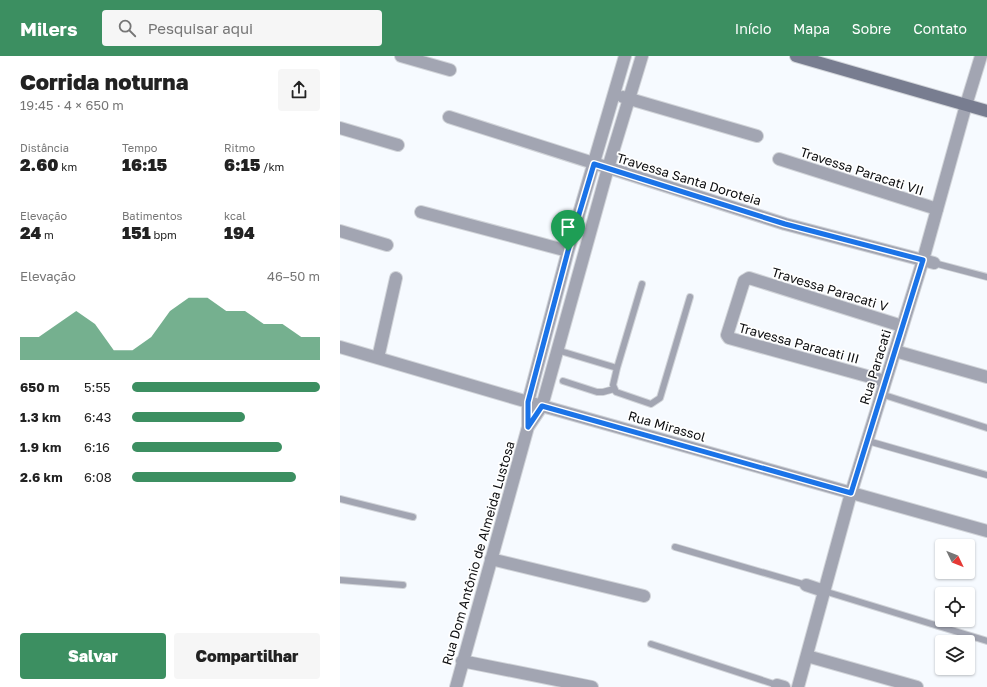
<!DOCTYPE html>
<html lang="pt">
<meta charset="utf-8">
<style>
:root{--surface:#fff;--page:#f6f6f6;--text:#222;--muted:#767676;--accent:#3c8f61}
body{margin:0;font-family:"Golos Text",sans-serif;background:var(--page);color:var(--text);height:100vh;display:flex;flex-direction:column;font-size:15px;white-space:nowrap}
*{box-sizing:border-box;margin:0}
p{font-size:13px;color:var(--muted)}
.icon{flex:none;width:22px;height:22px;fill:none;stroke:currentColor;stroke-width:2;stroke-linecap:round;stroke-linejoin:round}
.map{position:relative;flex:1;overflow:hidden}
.side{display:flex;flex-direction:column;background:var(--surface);width:340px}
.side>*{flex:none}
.needle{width:26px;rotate:133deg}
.buttons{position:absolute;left:595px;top:483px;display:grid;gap:8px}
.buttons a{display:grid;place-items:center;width:40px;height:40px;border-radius:4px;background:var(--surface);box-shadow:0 1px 3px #0004;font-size:20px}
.pin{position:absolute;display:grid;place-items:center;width:34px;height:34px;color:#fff;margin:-41px -17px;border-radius:50% 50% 50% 0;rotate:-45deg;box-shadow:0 0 4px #0007}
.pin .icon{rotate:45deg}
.round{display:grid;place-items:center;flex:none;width:42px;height:42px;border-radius:4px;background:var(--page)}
.headline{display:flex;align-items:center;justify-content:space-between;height:68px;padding:0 20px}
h1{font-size:22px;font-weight:800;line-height:30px}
.metrics{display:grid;grid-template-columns:repeat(3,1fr);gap:6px;height:68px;padding:4px 20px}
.metrics div{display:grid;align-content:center}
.metrics b{font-size:17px;font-weight:800}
.metrics small{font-size:11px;font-weight:400}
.metrics p{font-size:11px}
.chart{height:112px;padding:8px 20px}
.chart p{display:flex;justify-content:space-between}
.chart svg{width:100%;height:72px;margin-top:4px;fill:var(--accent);opacity:.7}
.cta{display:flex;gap:8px;margin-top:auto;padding:8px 20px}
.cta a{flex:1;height:46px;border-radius:4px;background:var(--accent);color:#fff;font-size:16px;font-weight:800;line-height:46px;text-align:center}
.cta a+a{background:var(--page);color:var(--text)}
ul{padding:0 20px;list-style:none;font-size:13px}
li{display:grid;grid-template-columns:64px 48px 1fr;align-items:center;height:30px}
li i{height:10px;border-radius:5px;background:var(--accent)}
header{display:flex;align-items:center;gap:24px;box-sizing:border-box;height:56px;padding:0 20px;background:var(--accent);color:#fff}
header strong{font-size:19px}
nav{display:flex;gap:22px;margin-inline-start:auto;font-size:14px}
.search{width:280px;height:36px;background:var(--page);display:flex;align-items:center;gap:10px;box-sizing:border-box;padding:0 14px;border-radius:4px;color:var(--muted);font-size:15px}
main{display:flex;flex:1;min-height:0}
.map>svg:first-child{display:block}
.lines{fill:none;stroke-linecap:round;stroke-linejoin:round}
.service-casing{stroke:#d1d4d9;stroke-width:8}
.minor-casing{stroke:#d1d4d9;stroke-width:14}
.tertiary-casing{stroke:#d1d4d9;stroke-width:14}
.secondary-casing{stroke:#d1d4d9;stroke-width:14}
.service{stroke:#a2a5b2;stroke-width:6}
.minor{stroke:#a2a5b2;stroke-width:12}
.tertiary{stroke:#a2a5b2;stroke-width:12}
.secondary{stroke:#787d90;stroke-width:12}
.route-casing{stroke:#fff;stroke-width:8}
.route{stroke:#1a73e8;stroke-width:5}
.labels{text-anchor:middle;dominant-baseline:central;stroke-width:3.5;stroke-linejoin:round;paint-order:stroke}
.street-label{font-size:13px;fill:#0d0e10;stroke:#fff}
</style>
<header>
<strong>Milers</strong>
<div class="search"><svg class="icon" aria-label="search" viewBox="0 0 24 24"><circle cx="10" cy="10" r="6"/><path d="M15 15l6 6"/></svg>Pesquisar aqui</div>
<nav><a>Início</a><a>Mapa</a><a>Sobre</a><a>Contato</a></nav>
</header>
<main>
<section class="side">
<div class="headline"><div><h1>Corrida noturna</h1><p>19:45 · 4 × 650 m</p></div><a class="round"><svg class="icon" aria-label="share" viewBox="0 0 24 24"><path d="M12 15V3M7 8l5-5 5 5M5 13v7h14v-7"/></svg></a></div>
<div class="metrics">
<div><p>Distância</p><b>2.60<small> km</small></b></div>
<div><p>Tempo</p><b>16:15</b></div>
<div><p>Ritmo</p><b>6:15<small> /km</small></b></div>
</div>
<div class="metrics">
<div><p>Elevação</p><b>24<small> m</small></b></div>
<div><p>Batimentos</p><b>151<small> bpm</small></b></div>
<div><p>kcal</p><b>194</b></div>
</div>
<div class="chart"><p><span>Elevação</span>46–50 m</p>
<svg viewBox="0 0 160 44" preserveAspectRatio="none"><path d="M0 44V30L10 30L20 22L30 14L40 22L50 38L60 38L70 30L80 14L90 6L100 6L110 14L120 14L130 22L140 22L150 30L160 30V44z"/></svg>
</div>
<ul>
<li><b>650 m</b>5:55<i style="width:100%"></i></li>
<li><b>1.3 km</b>6:43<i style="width:60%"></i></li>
<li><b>1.9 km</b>6:16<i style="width:80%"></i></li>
<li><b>2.6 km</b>6:08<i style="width:87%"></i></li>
</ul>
<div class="cta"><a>Salvar</a><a>Compartilhar</a></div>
</section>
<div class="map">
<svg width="647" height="631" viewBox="0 0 647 631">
<rect width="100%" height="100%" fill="#f6faff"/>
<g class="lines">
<defs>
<path id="service" d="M594,207L647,221
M217,294L277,312L273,329L276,336L311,348L320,342L350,241
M277,312L302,228
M223,325L257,336H263L274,333
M541,338L647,372
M528,385L647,419
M0,443L73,461
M335,491L466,529
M0,524L63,529
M484,535L647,585
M311,588L437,629"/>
<path id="minor" d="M61,0L110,14
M283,41L417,80
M626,49L641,0
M109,61L445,168L594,207
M0,72L58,89
M439,103L597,153
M81,156L228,195
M0,175L47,189
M0,291L188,346L647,475
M555,295L647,321
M38,302L56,222
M545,325L389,282L387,279L404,225L409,222L562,270
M188,371L202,350L268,112L302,0
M151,503L304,540
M466,529L484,535
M467,600L577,631
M122,605L252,631
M437,629L444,631
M116,631L188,371V346L228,195L285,0"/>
<path id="tertiary" d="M458,631L511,437L583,204L626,49"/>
<path id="secondary" d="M456,0L647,55"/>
</defs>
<use href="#service" class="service-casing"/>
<use href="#minor" class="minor-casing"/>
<use href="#tertiary" class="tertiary-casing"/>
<use href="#secondary" class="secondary-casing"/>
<use href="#service" class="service"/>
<use href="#minor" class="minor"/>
<use href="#tertiary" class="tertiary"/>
<use href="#secondary" class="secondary"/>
</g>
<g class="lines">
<defs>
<path id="route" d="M254,108L445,168L583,204L511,437L202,350L188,371V346L228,195Z"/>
</defs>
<use href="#route" class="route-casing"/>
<use href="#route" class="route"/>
</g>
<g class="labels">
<g class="street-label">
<text transform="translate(522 115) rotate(18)">Travessa Paracati VII</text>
<text transform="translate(349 123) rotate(17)">Travessa Santa Doroteia</text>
<text transform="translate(490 233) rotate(17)">Travessa Paracati V</text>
<text transform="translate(459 287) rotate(15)">Travessa Paracati III</text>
<text transform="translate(535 311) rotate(-73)">Rua Paracati</text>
<text transform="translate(327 370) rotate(16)">Rua Mirassol</text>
<text transform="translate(138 497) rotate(-74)">Rua Dom Antônio de Almeida Lustosa</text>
</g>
</g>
</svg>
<div class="buttons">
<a><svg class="needle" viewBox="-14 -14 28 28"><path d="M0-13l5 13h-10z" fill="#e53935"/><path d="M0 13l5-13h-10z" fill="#767676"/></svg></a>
<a><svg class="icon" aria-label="locate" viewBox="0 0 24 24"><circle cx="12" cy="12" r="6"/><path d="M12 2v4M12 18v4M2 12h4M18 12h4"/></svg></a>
<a><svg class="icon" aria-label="layers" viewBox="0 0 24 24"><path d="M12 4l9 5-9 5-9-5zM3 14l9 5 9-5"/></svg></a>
</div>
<div class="pin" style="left:228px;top:195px;background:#1e9e55"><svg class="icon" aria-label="arrive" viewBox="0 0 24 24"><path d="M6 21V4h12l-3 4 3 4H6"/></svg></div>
</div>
</main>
